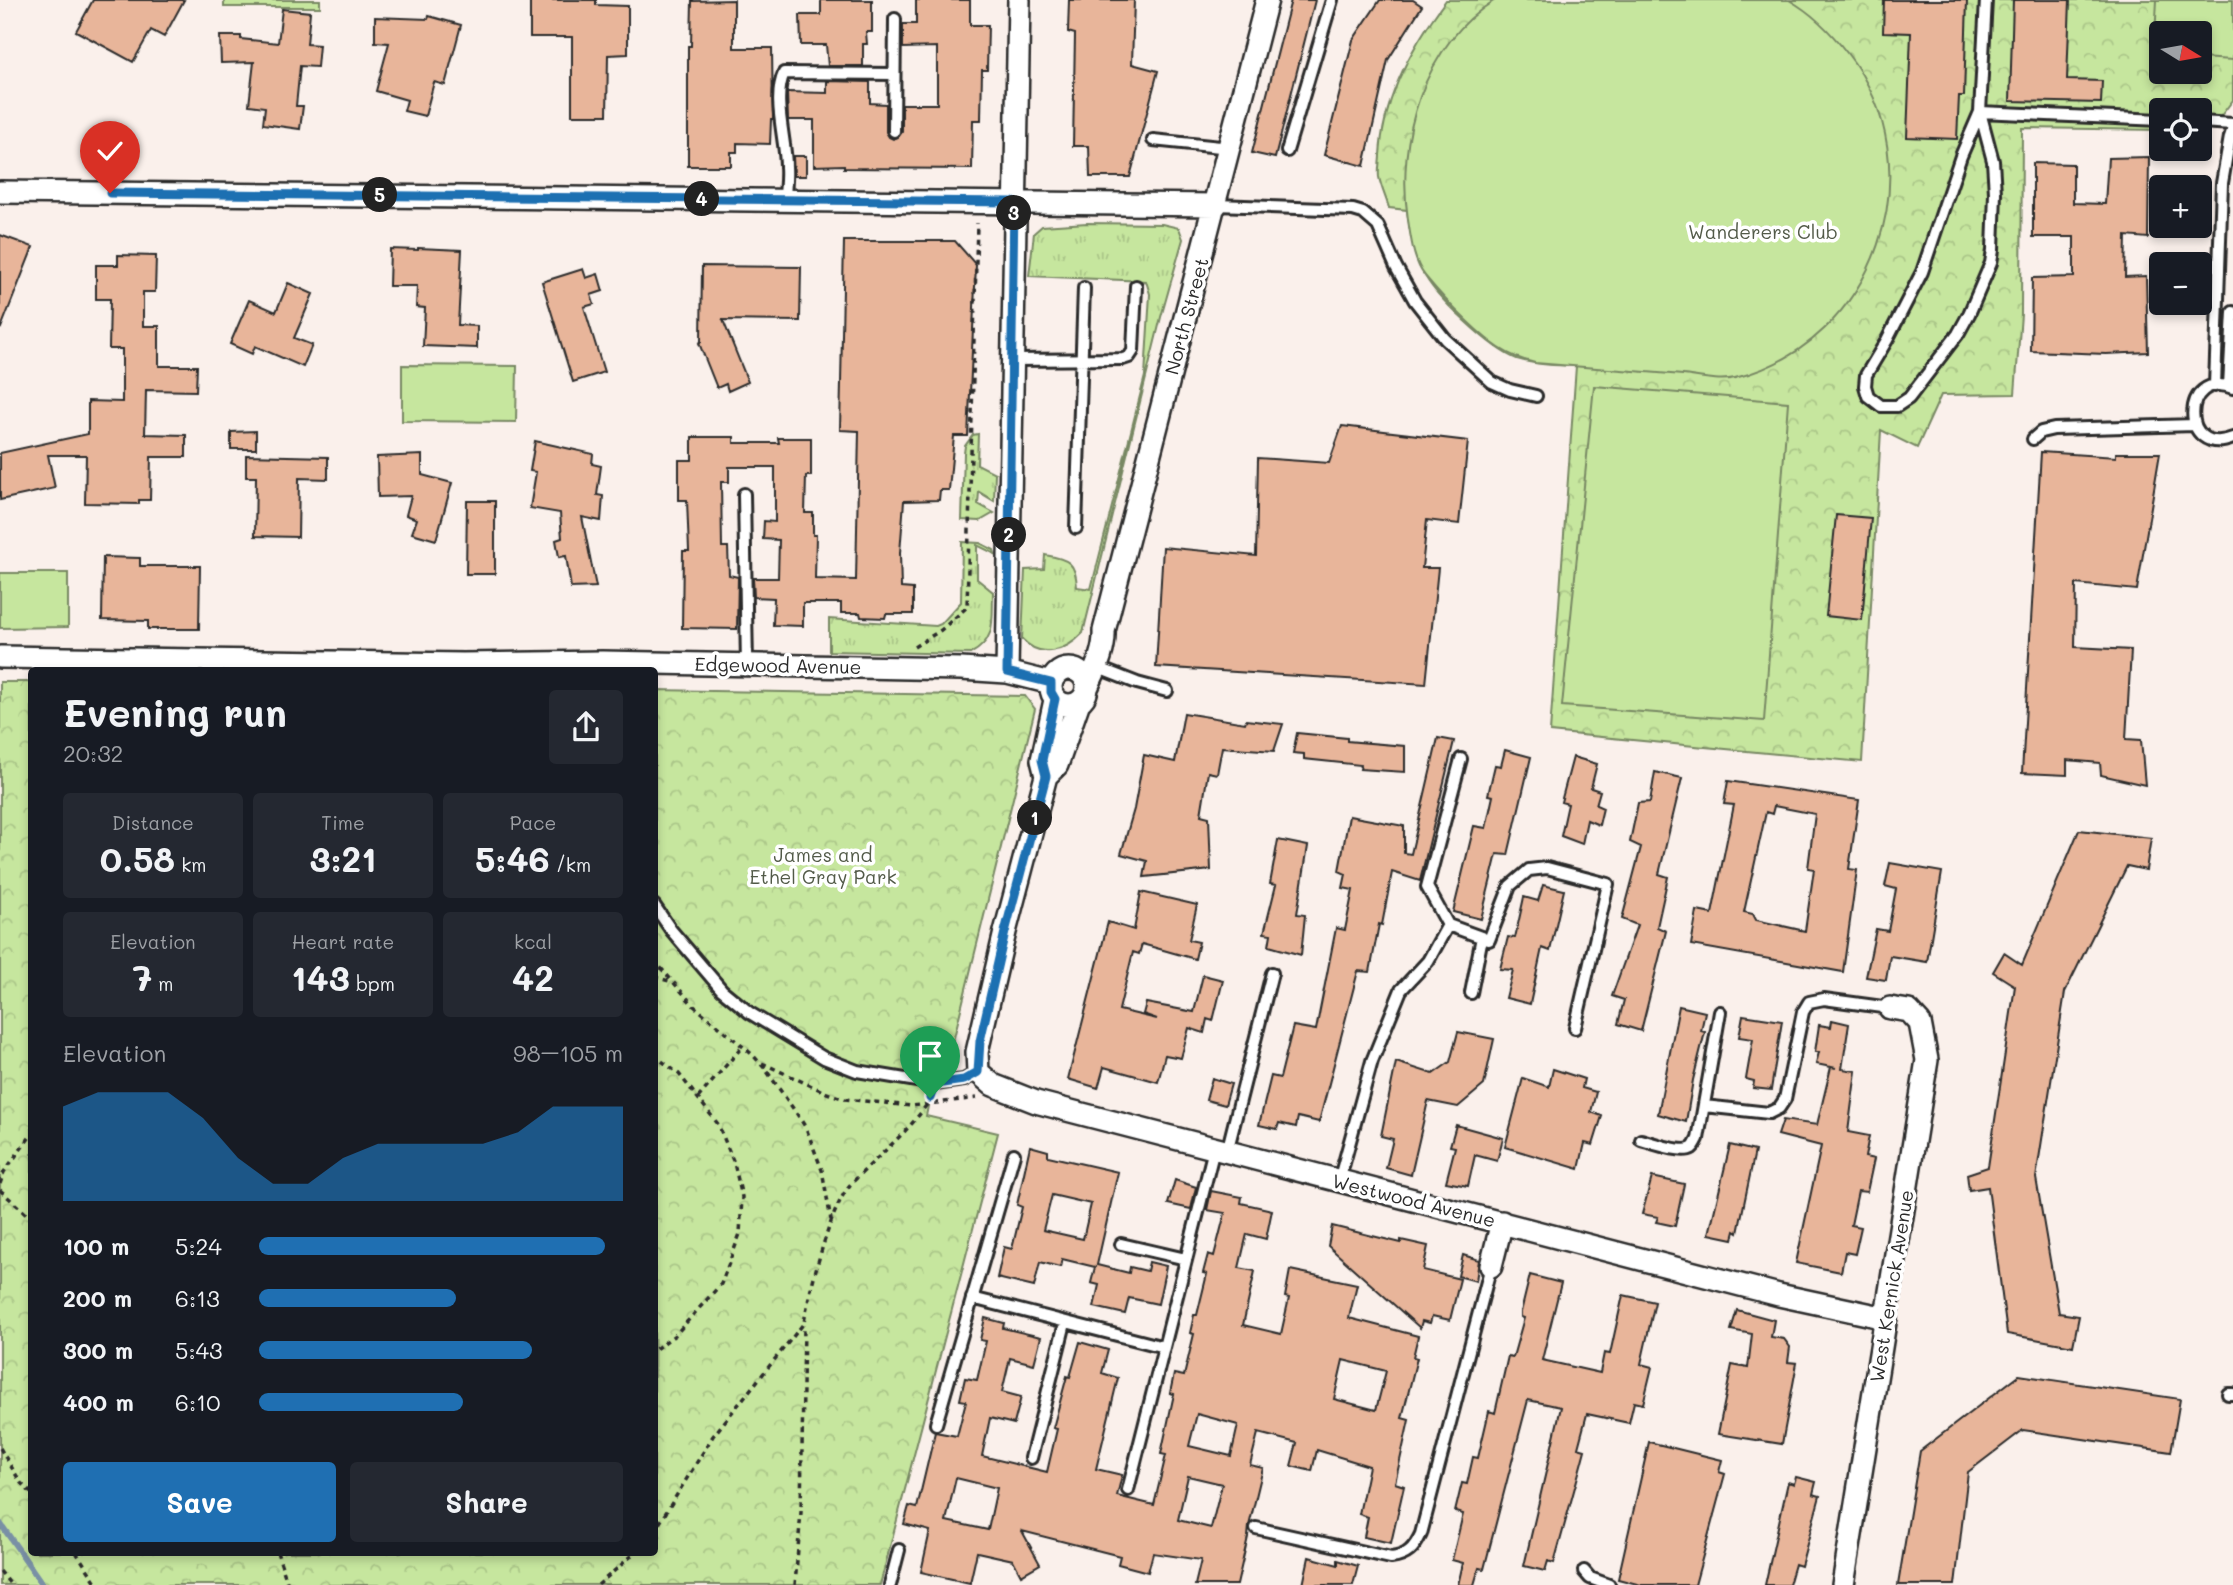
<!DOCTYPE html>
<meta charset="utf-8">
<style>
:root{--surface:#171b24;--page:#242831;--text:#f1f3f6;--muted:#9ea1a6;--accent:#1f6fb2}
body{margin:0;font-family:Mali,sans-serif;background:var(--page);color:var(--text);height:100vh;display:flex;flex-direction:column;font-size:26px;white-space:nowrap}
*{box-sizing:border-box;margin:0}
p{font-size:23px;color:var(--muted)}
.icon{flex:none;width:38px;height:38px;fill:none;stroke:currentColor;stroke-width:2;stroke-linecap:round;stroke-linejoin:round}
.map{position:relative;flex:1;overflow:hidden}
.sheet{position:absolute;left:28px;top:667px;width:630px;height:889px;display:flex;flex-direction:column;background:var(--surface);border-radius:7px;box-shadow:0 4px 10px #0003}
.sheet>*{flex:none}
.needle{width:46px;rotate:101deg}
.fabs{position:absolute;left:2149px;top:21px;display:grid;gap:14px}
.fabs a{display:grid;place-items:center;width:63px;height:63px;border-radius:7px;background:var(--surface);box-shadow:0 4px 10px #0003;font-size:35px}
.pin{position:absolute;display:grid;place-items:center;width:60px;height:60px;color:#fff;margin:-72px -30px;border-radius:50% 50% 50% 0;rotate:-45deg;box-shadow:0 0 7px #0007}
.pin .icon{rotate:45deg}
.km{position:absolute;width:35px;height:35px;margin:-18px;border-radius:50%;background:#222;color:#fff;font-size:19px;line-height:35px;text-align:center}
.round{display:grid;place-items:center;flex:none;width:74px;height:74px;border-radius:7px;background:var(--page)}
.headline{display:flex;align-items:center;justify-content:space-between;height:119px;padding:0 35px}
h1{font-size:38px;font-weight:700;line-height:52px}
.stats{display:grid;grid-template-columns:repeat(3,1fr);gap:10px;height:119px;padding:7px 35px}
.stats div{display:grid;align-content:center;border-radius:7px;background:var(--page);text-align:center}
.stats b{font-size:35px;font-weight:700}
.stats small{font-size:19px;font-weight:400}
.stats p{font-size:19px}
.chart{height:196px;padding:14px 35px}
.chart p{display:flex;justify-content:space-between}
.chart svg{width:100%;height:126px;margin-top:7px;fill:var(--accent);opacity:.7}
.cta{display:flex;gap:14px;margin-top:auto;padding:14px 35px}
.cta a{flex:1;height:80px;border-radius:7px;background:var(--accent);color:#fff;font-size:28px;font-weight:700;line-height:80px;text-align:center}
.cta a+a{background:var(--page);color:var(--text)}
ul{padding:0 35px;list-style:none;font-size:23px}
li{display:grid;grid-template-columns:112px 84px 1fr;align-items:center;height:52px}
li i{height:18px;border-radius:9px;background:var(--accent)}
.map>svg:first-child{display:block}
.grass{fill:url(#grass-tufts);stroke:#788864;stroke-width:2}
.park{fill:url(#park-crowns);stroke:#788864;stroke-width:2;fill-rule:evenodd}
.garden{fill:#c6e69e;stroke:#788864;stroke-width:2}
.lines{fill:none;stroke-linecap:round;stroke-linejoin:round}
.stream{stroke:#7990a5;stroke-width:6}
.building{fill:#e8b59a;stroke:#2b2b2b;stroke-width:2;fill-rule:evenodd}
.lane-casing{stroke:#2b2b2b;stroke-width:16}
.street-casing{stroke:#2b2b2b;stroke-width:26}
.path{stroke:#2b2b2b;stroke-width:3.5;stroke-dasharray:5 5;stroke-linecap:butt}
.lane{stroke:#fff;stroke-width:10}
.street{stroke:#fff;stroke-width:21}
.route-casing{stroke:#fff;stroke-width:14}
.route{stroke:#1f6fb2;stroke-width:9}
.labels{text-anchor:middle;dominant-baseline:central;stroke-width:7;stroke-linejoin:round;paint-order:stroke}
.park-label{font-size:19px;fill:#525a48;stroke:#fff}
.street-label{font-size:19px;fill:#2b2b2b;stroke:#fff}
</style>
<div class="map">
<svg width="2233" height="1585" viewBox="0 0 2233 1585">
<defs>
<pattern id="grass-tufts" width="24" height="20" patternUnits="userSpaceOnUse" patternTransform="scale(1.75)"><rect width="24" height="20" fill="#c6e69e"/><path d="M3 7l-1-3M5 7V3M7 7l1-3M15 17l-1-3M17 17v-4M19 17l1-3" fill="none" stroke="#aac588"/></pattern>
<pattern id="park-crowns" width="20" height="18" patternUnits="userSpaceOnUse" patternTransform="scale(1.75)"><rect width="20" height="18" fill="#c6e69e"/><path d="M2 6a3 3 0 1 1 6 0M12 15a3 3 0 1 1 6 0" fill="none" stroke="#aac588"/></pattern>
</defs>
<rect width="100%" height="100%" fill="#faf0eb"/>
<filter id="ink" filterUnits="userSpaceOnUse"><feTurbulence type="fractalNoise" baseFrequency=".0143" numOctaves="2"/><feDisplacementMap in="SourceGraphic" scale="14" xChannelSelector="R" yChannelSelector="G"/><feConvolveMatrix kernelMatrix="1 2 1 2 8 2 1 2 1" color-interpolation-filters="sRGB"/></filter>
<g filter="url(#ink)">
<path class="grass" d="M1087,223L1162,224L1179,228L1183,239L1161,317L1083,633C1066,651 1041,660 1022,639L1025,570L1044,569L1045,555C1068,559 1076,562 1077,587L1091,589L1145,376L1150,294L1146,281L1029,276L1034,233L1042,226Z
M978,434L977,464L995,473L994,501L979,492L978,504L994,513L980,521L962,520L964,453L965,446L973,435Z
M962,542L980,543L994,550L995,554L977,545V579L993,592C992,620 997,640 970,654L829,651V619L936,626L941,624L961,602Z"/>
<path class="park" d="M1446,0H2233V100L2220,117L2200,129V110H2161V130L2022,128L2021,314L2015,394L1941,395L1917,448L1881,430L1862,762L1550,732L1576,366C1557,365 1536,365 1517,359C1492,350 1434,296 1423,272C1413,252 1410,232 1407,210L1389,208C1386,198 1381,187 1379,177C1378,170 1380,162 1380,155C1383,98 1413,44 1446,0ZM2161,33H2200V72H2161Z
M0,682H32V1552H654L655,690L1025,696L1035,709L946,1070L936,1067L926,1116L998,1133L880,1585H0Z"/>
<path class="garden" d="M224,0H320V7H224Z
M1495,0H1789C1812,13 1831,32 1847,53C1937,167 1876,343 1735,378C1720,382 1699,377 1683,375C1634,371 1585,367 1535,363C1506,356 1490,343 1468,322C1453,308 1438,292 1425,276C1413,261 1411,238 1408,220C1396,140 1423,45 1495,0Z
M2157,0H2233V60L2200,58V33H2161V56H2154Z
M402,365L517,366L516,422L402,421Z
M1594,386L1788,402L1764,721L1562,706Z
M0,573H68V627L0,628Z"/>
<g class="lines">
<path class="stream" d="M0,1523L43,1585"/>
</g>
<path class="building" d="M93,0H184L164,37L151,30L133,62L76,31Z
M530,0H596V5L628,6V54L608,55L607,115H572V37H530Z
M734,0V48H772L773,119H771L770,144L737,143V152H731V166H688V46H691L692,1Z
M821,0H872V32H866L867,44H863V66H828L826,45H801L800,15H821Z
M916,0H970V25H988L987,70H982L981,120H973L972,169L844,168V165L814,166V120H788L787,92L827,93V81L870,82V103L886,104V132L889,137L893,139L898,137L902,132V104H937V47L903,48V24H916Z
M1069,0H1134L1132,64L1158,71L1130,177H1090L1089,146H1073L1075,34L1068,32Z
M1291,0H1315L1275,158L1252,153Z
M1380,0H1413L1422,6L1388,60L1364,166L1324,155L1353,40Z
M1884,0H1967L1964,96H1959L1957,139L1907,137L1911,33L1883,32Z
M2013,0H2070L2067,80L2102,81L2101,103L2010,101Z
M282,9L310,12L307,44L319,45L317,67L300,66L296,106H303L300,129L263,124L265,107L249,105L254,62L221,63L220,36H241V39L278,43Z
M429,16L461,25L445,85L434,82L425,116L404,111L407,100L376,91L389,43L375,42V17L428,19Z
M793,156H806V176H794Z
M2149,157L2148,238L2126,236L2125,277L2146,276L2148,352L2106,354L2031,351L2032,278L2074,277V237H2033V163L2073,164V203L2105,204L2108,158Z
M0,235L33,247L1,328L0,327Z
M844,241H955L976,265L968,436H954L949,490H940L939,500L904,501L900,553L901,588L913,589V614H886L885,618L861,617L860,613H841V603H803V626L773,625L774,598L754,597L753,578H778L779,540L763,539L764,521L775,522V467H729V482H721L722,547H728L729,575L738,577L737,629L682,628L683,551H689L687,500H679V460H692V437H734V443H779L778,438H811V476H806L805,513H813V535H816L815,579L856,580L859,431L840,430Z
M418,248L462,250L458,325L477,326V348L423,346L425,308L416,307L417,286H389L390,249L418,250Z
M118,255L156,256L155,292H143V326H159V366H197L196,391L146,390L145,434L186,435V457H151L150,500H139V504L85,503L86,455H48L55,488L0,500V453L88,434V401L122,402V349H109L110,299H96V265H118Z
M702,266L801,267L800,321L723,320L748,382L728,391L726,384L717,388L699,343L701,342Z
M583,269L586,278L598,274L603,291L591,295L594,304L584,307L604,372L573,382L542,282Z
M288,283L313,294L294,338L312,345L303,367L255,346L252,354L230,344L249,300L276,312Z
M1342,426L1468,441L1459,524L1427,520L1422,568H1438L1426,684L1156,667L1163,547L1256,556L1258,458L1329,463Z
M256,431V449H231V432Z
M535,441L593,454L592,464L601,466L597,495L603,496L601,521L582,517L596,587L571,588L566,556L559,557L556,540L562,538L560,513L530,508L536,472L530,471Z
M2041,452L2116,457V453H2160L2137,590L2076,584L2075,647L2131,650L2126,739L2141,740L2145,785L2101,775L2100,763L2067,760V775L2022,773Z
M246,455L328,457V479L299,478L298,537L255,536L256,477H246Z
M422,455V475L452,483L436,540L412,533L417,519L406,515L411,496L378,497L377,457Z
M467,501H495V574H466Z
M1836,515L1871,518L1862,620L1826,616Z
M103,557L140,558V566H200L199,629H148V621L102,620Z
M1184,713L1245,723L1246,720L1283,724L1274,751L1222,747L1217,774L1208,772L1201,815L1209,817L1211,870L1144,877L1147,861L1121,854L1134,809L1144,755L1175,762Z
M1297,733L1347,738V741L1405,746V772L1360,769L1361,765L1304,759V754L1293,753Z
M1438,738L1454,741L1420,881L1392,872L1382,925L1379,924L1370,972L1358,971L1319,1122L1298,1117L1296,1127L1279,1123L1277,1129L1259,1125L1271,1076L1280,1078L1293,1026L1316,1030L1336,928L1345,930L1353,890L1343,888L1346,874L1339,871L1349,816L1404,826V853L1411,854Z
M1505,750L1531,757L1508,855L1497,854L1481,919L1453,912L1474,826L1486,828L1493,796L1488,795L1495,765L1501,766Z
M1573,757L1597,764L1591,788L1600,791L1596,805L1603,808L1599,825L1587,820L1582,844L1561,836L1568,804L1561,802Z
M1655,772L1682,778L1659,874L1668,877L1657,927L1666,931L1641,1031L1618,1024L1624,1000L1612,996L1637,925L1622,919L1641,847L1630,842L1638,803L1650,802Z
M1728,781L1859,800L1849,869L1857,870L1843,972L1691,945L1697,911L1712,914L1734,805L1724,804ZM1774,806L1815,814L1808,868L1814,869L1805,931L1756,920L1753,914L1744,912L1766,812L1772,814Z
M2079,830L2151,838L2146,870L2127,866L2065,992L2036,1178L2059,1313L2079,1316L2073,1346L2007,1334L1988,1187L1969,1190L1967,1174L1988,1167L2015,986L1993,972L2004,953L2022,965Z
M1278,840L1308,846L1297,914L1305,915L1301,955L1269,946L1271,934L1264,933L1276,885L1270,884Z
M1890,863L1942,872L1927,962L1890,956L1886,980L1866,977L1876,929L1888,931L1896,889L1885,886Z
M1543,885L1564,890L1550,951L1542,948L1530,1004L1506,998L1513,970L1500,969L1508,937L1515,938L1524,897L1538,901Z
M1141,892L1197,905L1189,940L1199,942L1195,959L1142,944L1139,954L1133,952L1119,1010L1157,1019L1143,1014L1146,1003L1194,1012L1203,975L1223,980L1213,1021L1207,1019L1204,1033L1189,1028L1181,1058L1165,1055L1158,1082L1104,1067L1098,1088L1068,1079L1108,922L1134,930Z
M1679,1006L1705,1012L1701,1031L1705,1032L1693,1080L1686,1122L1658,1114Z
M1743,1015L1782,1021L1771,1090L1753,1088L1754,1081L1746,1079L1753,1039L1739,1037Z
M1832,1020L1849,1024L1842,1069L1856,1071L1848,1132L1869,1136L1865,1157L1874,1159L1867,1192L1858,1191L1851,1225L1861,1227L1855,1254L1845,1252L1841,1272L1796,1263L1821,1146L1778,1135L1783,1120L1817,1125L1831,1067L1836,1068L1816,1064L1819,1052H1815L1819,1025L1831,1027Z
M1458,1032L1494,1039L1484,1085L1458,1107L1428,1101L1411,1175L1386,1168L1393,1139L1381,1136L1396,1062L1433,1074L1450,1062Z
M1553,1069L1584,1079L1582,1088L1596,1092L1591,1112L1602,1116L1593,1145L1585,1143L1579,1169L1505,1147L1523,1078L1549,1087Z
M1212,1078L1231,1084L1225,1105L1206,1100Z
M1456,1125L1503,1138L1497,1161L1475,1155L1468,1186L1446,1182L1455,1147L1450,1146Z
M1730,1145L1755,1151L1738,1233L1735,1231L1733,1239L1709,1234Z
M1030,1146L1048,1151V1156L1118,1172L1097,1265L1129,1273L1130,1267L1147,1271L1149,1262L1166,1266L1158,1304L1129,1298L1125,1314L1094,1307L1099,1285L1091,1283L1095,1267L1062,1259L1060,1267L1040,1262L1034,1287L997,1278L1004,1247L1012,1249L1022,1207L1017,1205ZM1052,1195L1091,1204L1083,1239L1043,1230Z
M1652,1177L1684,1184L1675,1226L1656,1222L1658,1217L1642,1214Z
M1175,1180L1196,1187L1191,1209L1168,1204Z
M1211,1191L1242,1197L1241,1203L1272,1210L1266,1239L1247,1234L1239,1268L1255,1271L1243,1325L1281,1334L1289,1298L1285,1297L1290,1270L1357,1284L1349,1318L1418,1336L1413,1357L1417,1358L1402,1418L1409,1420L1395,1483L1404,1486L1391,1543L1364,1537L1368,1517L1359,1514L1369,1466L1317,1450L1312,1471L1291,1466L1297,1443L1258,1433L1250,1465L1263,1468L1249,1526L1248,1537L1237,1585H1195L1201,1560L1153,1553L1148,1572L1118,1564L1120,1556L1022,1531L1040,1564L1021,1575L1013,1560L977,1552L970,1583L921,1572L930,1531L904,1524L909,1506L917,1508L935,1432L957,1436L966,1401L960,1400L965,1378L977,1380L986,1341L980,1340L985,1318L1004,1323L1003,1328L1041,1337L1034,1364L1010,1358L1002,1392L1021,1397L1014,1424L990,1418L982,1456L1047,1472L1057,1429L1053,1428L1067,1376L1070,1377L1080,1342L1108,1350L1102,1373L1118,1378L1096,1469L1122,1475L1117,1496L1154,1505L1166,1455L1161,1454L1174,1394L1170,1393L1174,1374L1184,1376L1194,1334L1190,1333L1194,1315H1197L1207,1274L1203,1273L1208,1254L1214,1256L1225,1213L1207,1210ZM1343,1360L1386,1371L1376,1410L1334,1399ZM1197,1414L1238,1425L1231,1456L1189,1446ZM1188,1476L1222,1484L1211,1528L1178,1520ZM956,1478L997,1488L988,1530L946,1521Z
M1332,1226L1401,1243V1240L1428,1246L1423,1270L1460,1279L1450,1320L1432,1316L1430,1323L1422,1321L1420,1328L1328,1246Z
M1463,1255L1479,1260L1476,1281L1458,1276Z
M1530,1275L1561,1283L1542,1360L1600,1373L1604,1353L1610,1354L1623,1295L1655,1302L1641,1364L1652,1367L1643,1404L1634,1402L1629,1423L1587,1414L1578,1448L1585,1450L1578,1476L1554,1563L1548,1561L1545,1571L1524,1566L1561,1407L1528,1400L1484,1569L1479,1568L1474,1585H1458L1463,1563L1452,1560L1463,1514L1455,1512L1462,1483L1467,1484L1473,1457L1478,1458L1489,1411L1495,1413L1508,1356L1513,1357L1524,1318L1521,1317V1312Z
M1737,1310L1774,1320L1771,1337L1784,1339L1790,1347L1788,1362L1797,1363L1782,1444L1718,1434L1732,1365L1748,1368L1752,1334L1731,1330Z
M2019,1375L2180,1399L2171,1452L2023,1430L1968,1472L1955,1585H1898L1920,1451Z
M1649,1442L1722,1460L1719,1472L1725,1474L1695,1585H1641L1618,1579Z
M1796,1477L1816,1482L1813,1494L1820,1496L1801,1566L1795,1564L1789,1585H1765L1788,1482L1794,1484Z
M1309,1557L1338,1565V1560L1358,1566L1353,1585H1303Z"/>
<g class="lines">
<defs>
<path id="lane" d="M1980,112L1961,156L1922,272L1887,340L1866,375L1865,386L1868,396L1881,406H1897L1909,398L1958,334L1969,314L1991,263L1993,250L1995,193L1993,161L1980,112L1986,0
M1980,112L2161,120
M2200,122L2233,124
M894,131L895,19
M1153,140L1230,148
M1287,151L1332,0
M785,200C785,189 787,178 786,167C786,139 772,99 784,73L894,74
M1216,205L1353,210L1363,213L1378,226L1396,267L1415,301L1445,339L1492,382L1510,390L1536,396
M1012,360L1123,359L1129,357L1133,351L1136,286
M2215,386L2222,183L2230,137L2233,128
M2229,386L2233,312
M2233,388C2180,368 2180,459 2233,438
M2033,439L2041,432L2054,429L2195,425
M744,494L747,665
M1076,528L1084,288
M1096,667L1137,683L1167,691
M654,905L671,930L722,990L750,1013L824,1058L857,1071L935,1084L964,1080L978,1072
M1448,925L1427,887L1461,759
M1471,993L1482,937
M1704,1106L1769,1113L1779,1108L1785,1099L1803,1012L1809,1002L1824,999L1890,1008
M1641,1140C1652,1143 1683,1154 1692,1148C1695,1146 1696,1142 1698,1139L1720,1012
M1227,1152L1272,973
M1339,1181L1372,1061L1401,990L1428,961L1448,925L1489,940L1510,886L1529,870L1547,868L1608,884L1575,1028
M1121,1244L1186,1259
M972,1298L1164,1347
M2228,1394H2233
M936,1424L1014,1154
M1031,1458L1065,1323
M1128,1490L1214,1149
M1256,1528L1391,1558C1407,1556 1414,1549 1421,1534L1491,1266
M1584,1571L1590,1578L1609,1585
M890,1585L899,1550"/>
<path id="street" d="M0,192L1216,205
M0,657L463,664L602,662L961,669L1007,672L1051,683
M1051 687a18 18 0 1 1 36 0a18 18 0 1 1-36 0Z
M1007,672L1019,0
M1087,688C1095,670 1105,652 1104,631L1267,0
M1055,700L1042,760L1046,776L1005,932L977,1052L978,1072L993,1085L1036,1102L1779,1295L1886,1318
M1046,776L1057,765L1079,702
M1491,1266L1502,1222
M1843,1585L1927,1060L1920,1023L1909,1011L1890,1008"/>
</defs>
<use href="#lane" class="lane-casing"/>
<use href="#street" class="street-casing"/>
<path class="path" d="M914,647L941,630L967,607L977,223
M654,960L694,1006L753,1055L766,1070L797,1114L806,1128L822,1170L831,1220
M654,977L673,982
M654,1055L679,1074L718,1124L734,1163L742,1197L740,1234L721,1284L675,1335L654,1350
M762,1063L827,1093L845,1099L912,1106L977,1098
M698,1098L742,1047
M0,1184L4,1172L32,1134
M0,1190L32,1219
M0,1448L21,1483L32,1494
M654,1532L713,1436L804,1323C809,1291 830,1208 850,1185C877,1156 910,1132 931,1098
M76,1552L98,1585
M277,1552L288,1585
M0,1571L11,1585
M598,1585L636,1552
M795,1585L801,1512L804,1325"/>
<use href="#lane" class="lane"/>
<use href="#street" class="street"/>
</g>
</g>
<g class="lines" filter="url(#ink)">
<defs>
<path id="route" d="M110,193L1014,202L1007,672L1051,683V692L1055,699L1042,760L1046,776L1005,932L980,1041L978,1072L964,1080L935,1084L930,1098"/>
</defs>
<use href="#route" class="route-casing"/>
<use href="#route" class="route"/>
</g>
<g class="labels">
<g class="park-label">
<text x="1763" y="231">Wanderers Club</text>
<text x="823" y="854">James and<tspan x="823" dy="22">Ethel Gray Park</tspan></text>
</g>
<g class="street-label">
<text transform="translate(1186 316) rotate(-75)">North Street</text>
<text transform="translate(778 665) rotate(1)">Edgewood Avenue</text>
<text transform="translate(1414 1200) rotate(14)">Westwood Avenue</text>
<text transform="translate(1891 1286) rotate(-81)">West Kernick Avenue</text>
</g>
</g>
</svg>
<div class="fabs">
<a><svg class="needle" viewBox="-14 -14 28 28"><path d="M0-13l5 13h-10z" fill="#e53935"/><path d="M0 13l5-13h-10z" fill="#9ea1a6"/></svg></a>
<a><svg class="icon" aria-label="locate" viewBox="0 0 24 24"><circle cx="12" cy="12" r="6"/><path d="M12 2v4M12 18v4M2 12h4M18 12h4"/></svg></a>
<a>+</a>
<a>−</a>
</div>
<div class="pin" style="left:930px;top:1098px;background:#1e9e55"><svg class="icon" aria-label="arrive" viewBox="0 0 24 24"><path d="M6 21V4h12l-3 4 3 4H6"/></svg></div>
<div class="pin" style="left:110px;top:193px;background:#d93025"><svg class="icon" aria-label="check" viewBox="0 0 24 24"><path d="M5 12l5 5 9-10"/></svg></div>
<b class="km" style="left:1035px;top:818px">1</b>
<b class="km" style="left:1009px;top:535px">2</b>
<b class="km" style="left:1014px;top:213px">3</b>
<b class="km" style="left:702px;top:199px">4</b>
<b class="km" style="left:380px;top:195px">5</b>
<section class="sheet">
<div class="headline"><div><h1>Evening run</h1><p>20:32</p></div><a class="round"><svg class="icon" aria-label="share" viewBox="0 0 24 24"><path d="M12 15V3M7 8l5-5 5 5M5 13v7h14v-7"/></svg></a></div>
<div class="stats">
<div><p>Distance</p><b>0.58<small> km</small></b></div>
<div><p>Time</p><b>3:21</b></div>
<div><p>Pace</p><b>5:46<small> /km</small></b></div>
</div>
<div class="stats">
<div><p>Elevation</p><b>7<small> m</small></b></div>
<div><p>Heart rate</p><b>143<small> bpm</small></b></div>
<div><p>kcal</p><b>42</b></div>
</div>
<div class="chart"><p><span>Elevation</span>98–105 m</p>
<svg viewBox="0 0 160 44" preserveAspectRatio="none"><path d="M0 44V11L10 6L20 6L30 6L40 15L50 29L60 38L70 38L80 29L90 24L100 24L110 24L120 24L130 20L140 11L150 11L160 11V44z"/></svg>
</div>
<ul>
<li><b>100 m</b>5:24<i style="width:95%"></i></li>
<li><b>200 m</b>6:13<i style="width:54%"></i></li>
<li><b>300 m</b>5:43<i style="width:75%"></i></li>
<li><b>400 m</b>6:10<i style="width:56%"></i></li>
</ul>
<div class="cta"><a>Save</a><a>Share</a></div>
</section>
</div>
